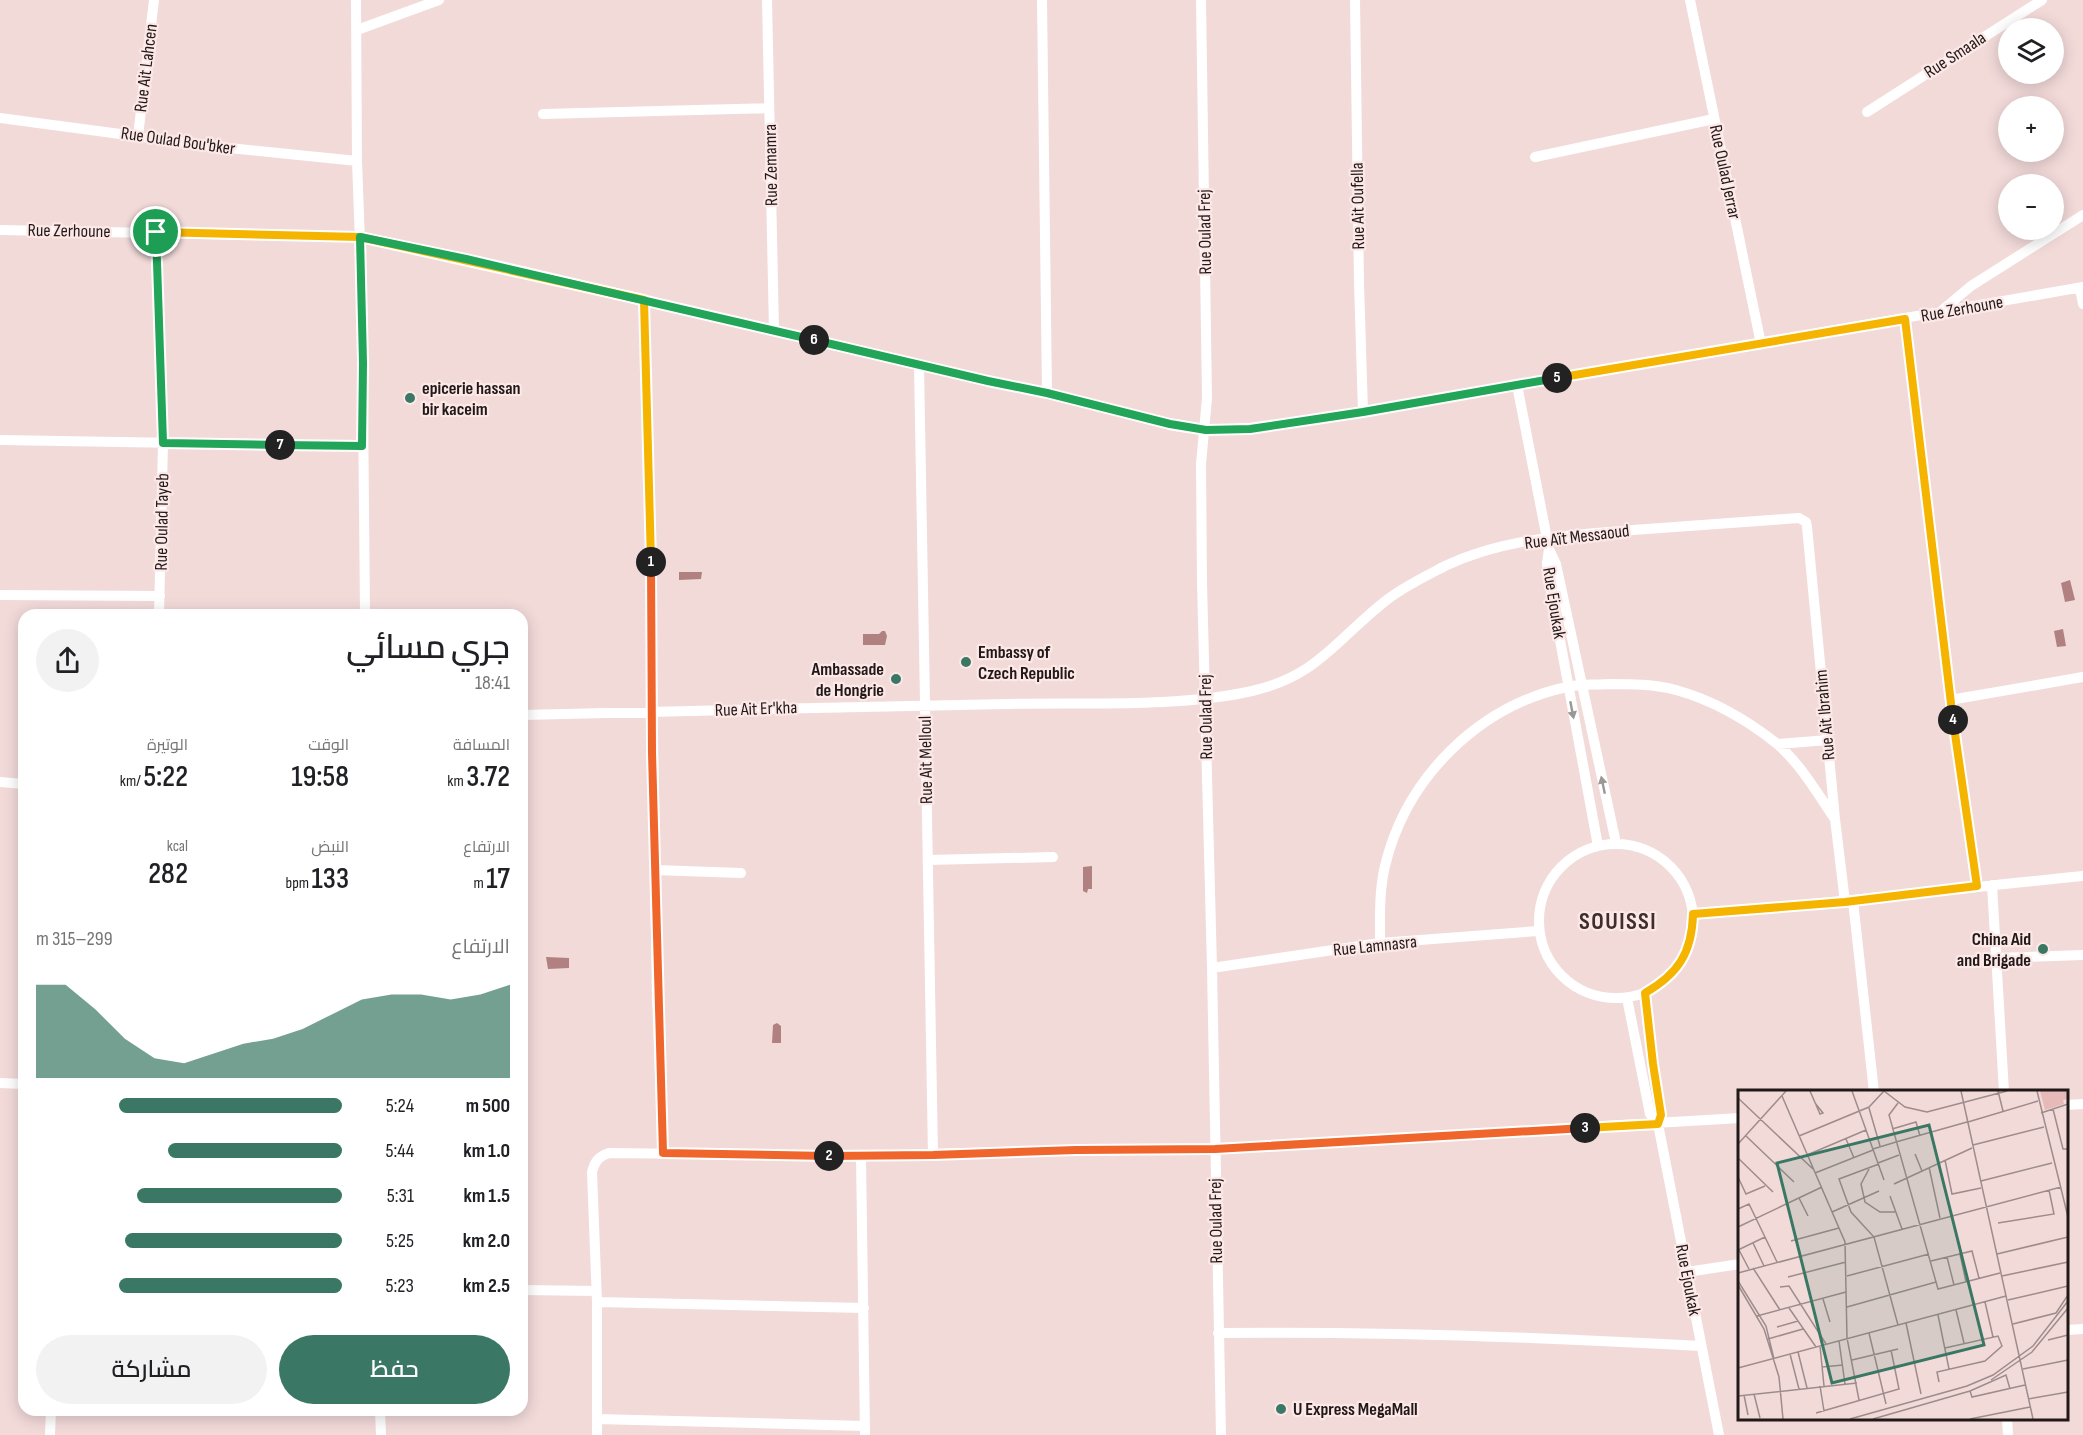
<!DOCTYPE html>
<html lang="ar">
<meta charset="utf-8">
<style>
:root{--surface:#fff;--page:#f2f2f2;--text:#202124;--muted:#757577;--accent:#3a7865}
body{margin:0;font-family:"Sofia Sans Condensed",Cairo,sans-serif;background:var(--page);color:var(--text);direction:rtl;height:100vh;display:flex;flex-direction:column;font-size:22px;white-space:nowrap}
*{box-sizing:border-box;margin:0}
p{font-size:20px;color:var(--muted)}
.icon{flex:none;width:33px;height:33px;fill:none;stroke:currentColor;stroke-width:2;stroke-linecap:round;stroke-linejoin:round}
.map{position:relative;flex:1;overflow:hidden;direction:ltr}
.details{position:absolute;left:18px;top:609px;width:510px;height:807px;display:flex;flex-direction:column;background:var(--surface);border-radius:18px;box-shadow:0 3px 15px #0003;direction:rtl}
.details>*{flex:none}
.buttons{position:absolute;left:1998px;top:18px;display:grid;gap:12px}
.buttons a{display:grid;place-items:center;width:66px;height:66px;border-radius:50%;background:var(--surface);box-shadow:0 3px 15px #0003;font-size:30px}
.pin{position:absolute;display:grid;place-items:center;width:51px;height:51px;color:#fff;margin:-26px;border:3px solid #fff;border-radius:50%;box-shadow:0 2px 6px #0007}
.km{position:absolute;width:30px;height:30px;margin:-15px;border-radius:50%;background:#222;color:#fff;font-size:16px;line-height:30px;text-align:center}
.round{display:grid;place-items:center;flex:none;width:63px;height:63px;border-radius:32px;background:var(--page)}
.overview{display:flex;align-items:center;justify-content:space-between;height:102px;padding:0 18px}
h1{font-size:33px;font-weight:600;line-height:45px}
.figures{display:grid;grid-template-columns:repeat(3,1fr);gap:9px;height:102px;padding:6px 18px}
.figures div{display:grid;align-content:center}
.figures b{font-size:30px;font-weight:600}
.figures small{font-size:16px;font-weight:400}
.figures p{font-size:16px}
.chart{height:168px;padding:12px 18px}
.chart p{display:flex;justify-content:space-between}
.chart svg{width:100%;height:108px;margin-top:6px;fill:var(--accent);opacity:.7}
.cta{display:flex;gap:12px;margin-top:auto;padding:12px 18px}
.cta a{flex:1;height:69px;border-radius:36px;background:var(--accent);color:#fff;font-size:24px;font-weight:600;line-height:69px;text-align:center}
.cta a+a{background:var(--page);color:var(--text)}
ul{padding:0 18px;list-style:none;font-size:20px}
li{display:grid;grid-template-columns:96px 72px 1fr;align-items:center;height:45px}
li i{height:15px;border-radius:8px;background:var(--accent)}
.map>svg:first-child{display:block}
.water{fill:#b08180}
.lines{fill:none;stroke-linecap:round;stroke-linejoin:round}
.minor{stroke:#fff;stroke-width:10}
.oneway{fill:#9b9797}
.split-1-casing{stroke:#fff;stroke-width:12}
.split-2-casing{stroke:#fff;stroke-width:12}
.split-3-casing{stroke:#fff;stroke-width:12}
.split-4-casing{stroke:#fff;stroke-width:12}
.split-5-casing{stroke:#fff;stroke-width:12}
.split-6-casing{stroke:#fff;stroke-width:12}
.split-7-casing{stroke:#fff;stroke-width:12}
.split-8-casing{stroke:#fff;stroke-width:12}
.split-1{stroke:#f5b400;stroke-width:8}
.split-2{stroke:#f0652b;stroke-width:8}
.split-3{stroke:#f0652b;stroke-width:8}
.split-4{stroke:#f5b400;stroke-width:8}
.split-5{stroke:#f5b400;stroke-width:8}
.split-6{stroke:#22a559;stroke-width:8}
.split-7{stroke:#22a559;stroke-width:8}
.split-8{stroke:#22a559;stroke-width:8}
.poi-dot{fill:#3a7865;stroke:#fce8e7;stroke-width:2}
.labels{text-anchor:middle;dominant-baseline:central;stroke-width:4.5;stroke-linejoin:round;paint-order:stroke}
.street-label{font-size:18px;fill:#211818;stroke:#fce8e7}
.poi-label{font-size:18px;font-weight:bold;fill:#211818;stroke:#fce8e7;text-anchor:start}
.district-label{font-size:24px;font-weight:bold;letter-spacing:1.5px;fill:#402e2e;stroke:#fce8e7}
.inset-road{fill:none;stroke:#9e8c8c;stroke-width:1.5}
.view{fill:#3a7865;fill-opacity:0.15;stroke:#3a7865;stroke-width:3}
.inset-edge{fill:none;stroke:#211818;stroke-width:3}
</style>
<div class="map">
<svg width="2083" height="1435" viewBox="0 0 2083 1435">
<rect width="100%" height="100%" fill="#f2dad9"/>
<path class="water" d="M679,572H702L701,579L679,580Z
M2070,580L2075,600L2065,602L2061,583Z
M2063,629L2066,646L2057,647L2054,631Z
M882,631H885L887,636L885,645H863V634H879Z
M1092,866V889H1088L1087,893L1083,891V867Z
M546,957L569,958V968L548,969Z
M777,1023L781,1026V1043H772L773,1025Z"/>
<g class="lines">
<path class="minor" d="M356,0L357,161L362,296L365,615
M767,0L774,331
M1042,0L1047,393
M1201,0L1207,398L1201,464L1202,583L1212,968L1221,1435
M1355,0L1359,283L1363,412
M1690,0L1761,344
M357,30L439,0
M1867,112L2042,0
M543,114L769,108
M0,118L210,146L357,161
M138,136L154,0
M1535,157L1714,119
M0,230L360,237L644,300L988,381L1047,393L1170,425C1235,437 1299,421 1363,412L2083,287
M156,232L163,443L159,615
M2080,288L2083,304
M644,300L649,478L657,996L663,1153
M1940,312L1971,286L2083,215
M1905,319L1950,700L1977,887
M919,365L933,1155
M1517,385L1549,549L1556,564L1616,843
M0,440L362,446
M1549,549L1547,563L1548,575L1598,846
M0,595L160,596
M1950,700L2083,677
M522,715C684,711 845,707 1007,704C1086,702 1175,708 1252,691C1319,676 1338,637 1388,599C1405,586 1426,576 1445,566C1504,538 1570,535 1633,530C1689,526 1744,522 1799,518L1806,522L1807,527L1835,819L1845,902
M1777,744L1828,740
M0,782L24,784
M1539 921a77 77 0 1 1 154 0a77 77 0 1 1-154 0Z
M928,860L1053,857
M655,870L741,873
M1992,885L2004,1092
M1853,901L1874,1092
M1693,914C1823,905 1953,889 2083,876
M1380,943C1380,917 1379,891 1385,866C1406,778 1478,706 1567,687C1580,684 1595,685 1608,684C1631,684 1654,684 1676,690C1712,700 1747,720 1776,743C1800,763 1817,793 1835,819
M1996,958L2083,955
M1212,968L1380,943L1538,931
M1645,993L1653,1063L1661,1115L1658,1124L1719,1435
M1627,998L1650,1114L1658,1124
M0,1083L24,1084
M2066,1105L2083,1104
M861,1156L865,1435
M1687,1272L1740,1264
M522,1290L596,1291
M597,1302L864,1308
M2066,1330L2083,1329
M1218,1333C1379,1331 1540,1337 1701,1346
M380,1410L381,1435
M2007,1418L2008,1435
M597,1419L865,1426
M50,1435L51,1410
M597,1435V1302L592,1172C595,1161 598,1157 609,1153L861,1156L1076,1150L1215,1149L1740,1118"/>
</g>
<defs><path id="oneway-solid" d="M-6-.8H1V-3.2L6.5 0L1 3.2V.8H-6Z" transform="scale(1.5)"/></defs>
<g class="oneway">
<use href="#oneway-solid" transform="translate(1572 710) rotate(79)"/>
<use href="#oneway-solid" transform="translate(1603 785) rotate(-102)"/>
</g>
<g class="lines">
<defs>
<path id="split-1" d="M156,232L360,237L644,300L651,562"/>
<path id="split-2" d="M651,562L652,753L663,1153L829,1156"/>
<path id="split-3" d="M829,1156L933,1155L1076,1150L1215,1149L1585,1128"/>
<path id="split-4" d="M1585,1128L1658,1124L1661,1115L1653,1064L1645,993C1678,974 1692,953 1693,914L1845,902L1977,886L1953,720"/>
<path id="split-5" d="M1557,378L1905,319L1953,720"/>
<path id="split-6" d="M814,340L988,381L1047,393L1170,424L1206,430L1250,429L1363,412L1557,378"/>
<path id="split-7" d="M280,445L362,446L363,363L360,237L466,259L814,340"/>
<path id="split-8" d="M156,232L163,443L280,445"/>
</defs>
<use href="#split-1" class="split-1-casing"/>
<use href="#split-2" class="split-2-casing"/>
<use href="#split-3" class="split-3-casing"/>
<use href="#split-4" class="split-4-casing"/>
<use href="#split-5" class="split-5-casing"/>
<use href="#split-6" class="split-6-casing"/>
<use href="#split-7" class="split-7-casing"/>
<use href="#split-8" class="split-8-casing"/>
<use href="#split-1" class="split-1"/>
<use href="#split-2" class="split-2"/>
<use href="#split-3" class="split-3"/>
<use href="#split-4" class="split-4"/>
<use href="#split-5" class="split-5"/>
<use href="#split-6" class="split-6"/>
<use href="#split-7" class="split-7"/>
<use href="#split-8" class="split-8"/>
</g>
<g class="poi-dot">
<circle cx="410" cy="398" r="6"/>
<circle cx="966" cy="662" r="6"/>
<circle cx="896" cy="679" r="6"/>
<circle cx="2043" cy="949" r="6"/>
<circle cx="1281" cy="1409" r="6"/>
</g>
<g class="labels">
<g class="street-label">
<text transform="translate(1955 55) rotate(-33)">Rue Smaala</text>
<text transform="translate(146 68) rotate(-83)">Rue Ait Lahcen</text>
<text transform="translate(178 141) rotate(8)">Rue Oulad Bou'bker</text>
<text transform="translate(771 165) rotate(-91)">Rue Zemamra</text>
<text transform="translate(1725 172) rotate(78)">Rue Oulad Jerrar</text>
<text transform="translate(1358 206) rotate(-91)">Rue Ait Oufella</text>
<text transform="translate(69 231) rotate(1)">Rue Zerhoune</text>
<text transform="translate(1205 232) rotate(-91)">Rue Oulad Frej</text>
<text transform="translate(1962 309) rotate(-10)">Rue Zerhoune</text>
<text transform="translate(162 522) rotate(-89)">Rue Oulad Tayeb</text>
<text transform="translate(1577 537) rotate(-7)">Rue Aït Messaoud</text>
<text transform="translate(1554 603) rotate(81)">Rue Ejoukak</text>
<text transform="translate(756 709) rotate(-2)">Rue Ait Er'kha</text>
<text transform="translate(1825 715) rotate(-95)">Rue Ait Ibrahim</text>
<text transform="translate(1206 717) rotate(-91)">Rue Oulad Frej</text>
<text transform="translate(926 760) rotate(-91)">Rue Ait Melloul</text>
<text transform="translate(1375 946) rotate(-6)">Rue Lamnasra</text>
<text transform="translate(1216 1221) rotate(-91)">Rue Oulad Frej</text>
<text transform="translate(1688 1280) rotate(79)">Rue Ejoukak</text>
</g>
<g class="poi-label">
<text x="422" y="388">epicerie hassan<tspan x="422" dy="21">bir kaceim</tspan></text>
<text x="978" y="652">Embassy of<tspan x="978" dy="21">Czech Republic</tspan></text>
<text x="884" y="669" text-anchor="end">Ambassade<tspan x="884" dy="21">de Hongrie</tspan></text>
<text x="2031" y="939" text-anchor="end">China Aid<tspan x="2031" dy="21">and Brigade</tspan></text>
<text x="1293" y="1409">U Express MegaMall</text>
</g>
<g class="district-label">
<text x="1618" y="921">SOUISSI</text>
</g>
</g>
<g transform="translate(1738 1090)">
<rect width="330" height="330" fill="#f2dad9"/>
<path d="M302,1H330V9L325,10L326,14L307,20Z" fill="#e5bab9"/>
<path class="inset-road" d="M72,1L82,24L85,23L77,13M114,1L146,90M146,1L167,17L189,22L269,1M223,1L295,329M260,1L265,21M299,1L330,127M44,6L107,152L109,248L121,310M0,8L75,79M160,13L151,25L200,199L262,183M131,18L142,56M315,19L325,59H329M303,23L330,14M230,32L300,11M154,39L178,32L182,46M8,46L56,92M61,46L131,17L146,1M108,49L116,68M158,52L229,32M0,54L48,1M235,55L306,37M135,59L158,52M177,64L184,81M69,65L128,40M0,68L35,102M207,70L214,104L243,98M140,73L161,65M141,74L101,89L113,122L136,147L160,235M191,77L202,128M131,79L123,94L127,112L142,122H157M77,83L135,60M0,87L8,104L27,96M243,91L314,73M156,94L234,58M152,106L164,139M61,108L70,126M0,119L11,114L39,172M94,122L141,101M260,133L316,124L311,100M0,137L84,97M53,151L101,138M15,153L26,176M0,160L27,147M1,160L11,179M222,164L228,192M259,164L330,147M209,167L216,195M193,171L234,161L241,188M15,178L42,220M0,183L323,97M109,186L191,164M264,186L330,172M50,187L108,172M0,191L28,236L36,269M0,195L26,239L41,287L45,329M42,197L51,196L88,254M85,209L92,232M270,210L330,196M247,212L255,247M109,217L198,192M51,218L78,257M218,220L226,253M200,225L211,279M19,226L108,202M168,233L183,304M275,234L318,223L330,205M39,237L60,231M131,243L148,314M30,249L65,239M310,250L330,245M101,251L107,294M82,256L86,296M60,262L69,298M52,264L61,299M114,270L160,259M84,277L105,275M0,278L268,206M285,279L330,270M253,290L294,262L330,218M201,292L199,282L247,271L264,256L260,246L207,258M82,296L86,321M232,301L234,307L287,295M16,304L22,328M6,305L10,325M0,306L119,293M290,309L330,302M78,323L161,299L153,260M112,329L229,296L255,285L295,256L330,211M135,329L232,301L268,285L272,299M232,329L292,317"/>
<path class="view" d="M191,35L246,255L94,293L39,73Z"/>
<rect width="330" height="330" class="inset-edge"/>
</g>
</svg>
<div class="buttons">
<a><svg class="icon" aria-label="layers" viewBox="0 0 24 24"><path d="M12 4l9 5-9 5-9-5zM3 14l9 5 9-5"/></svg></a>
<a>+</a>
<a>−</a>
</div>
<div class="pin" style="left:156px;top:232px;background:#1e9e55"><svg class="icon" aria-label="arrive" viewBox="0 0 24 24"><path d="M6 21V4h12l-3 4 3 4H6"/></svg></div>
<b class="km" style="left:651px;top:562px">1</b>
<b class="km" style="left:829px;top:1156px">2</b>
<b class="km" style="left:1585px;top:1128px">3</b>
<b class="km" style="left:1953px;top:720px">4</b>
<b class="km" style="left:1557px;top:378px">5</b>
<b class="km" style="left:814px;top:340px">6</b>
<b class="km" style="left:280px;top:445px">7</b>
<section class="details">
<div class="overview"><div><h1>جري مسائي</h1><p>18:41</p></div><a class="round"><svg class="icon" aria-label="share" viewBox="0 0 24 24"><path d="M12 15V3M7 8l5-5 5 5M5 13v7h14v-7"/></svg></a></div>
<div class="figures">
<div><p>المسافة</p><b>3.72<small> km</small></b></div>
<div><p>الوقت</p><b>19:58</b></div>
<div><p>الوتيرة</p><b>5:22<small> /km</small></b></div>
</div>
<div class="figures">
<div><p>الارتفاع</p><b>17<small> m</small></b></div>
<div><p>النبض</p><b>133<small> bpm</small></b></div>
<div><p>kcal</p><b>282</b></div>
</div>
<div class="chart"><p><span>الارتفاع</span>299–315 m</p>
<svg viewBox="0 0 160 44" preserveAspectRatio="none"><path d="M0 44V6L10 6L20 16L30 28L40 36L50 38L60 34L70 30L80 28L90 24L100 18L110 12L120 10L130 10L140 12L150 10L160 6V44z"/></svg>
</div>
<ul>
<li><b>500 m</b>5:24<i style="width:73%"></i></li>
<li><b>1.0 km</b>5:44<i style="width:57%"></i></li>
<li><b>1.5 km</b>5:31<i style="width:67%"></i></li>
<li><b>2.0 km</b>5:25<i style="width:71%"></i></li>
<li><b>2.5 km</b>5:23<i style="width:73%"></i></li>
</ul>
<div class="cta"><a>حفظ</a><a>مشاركة</a></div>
</section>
</div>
